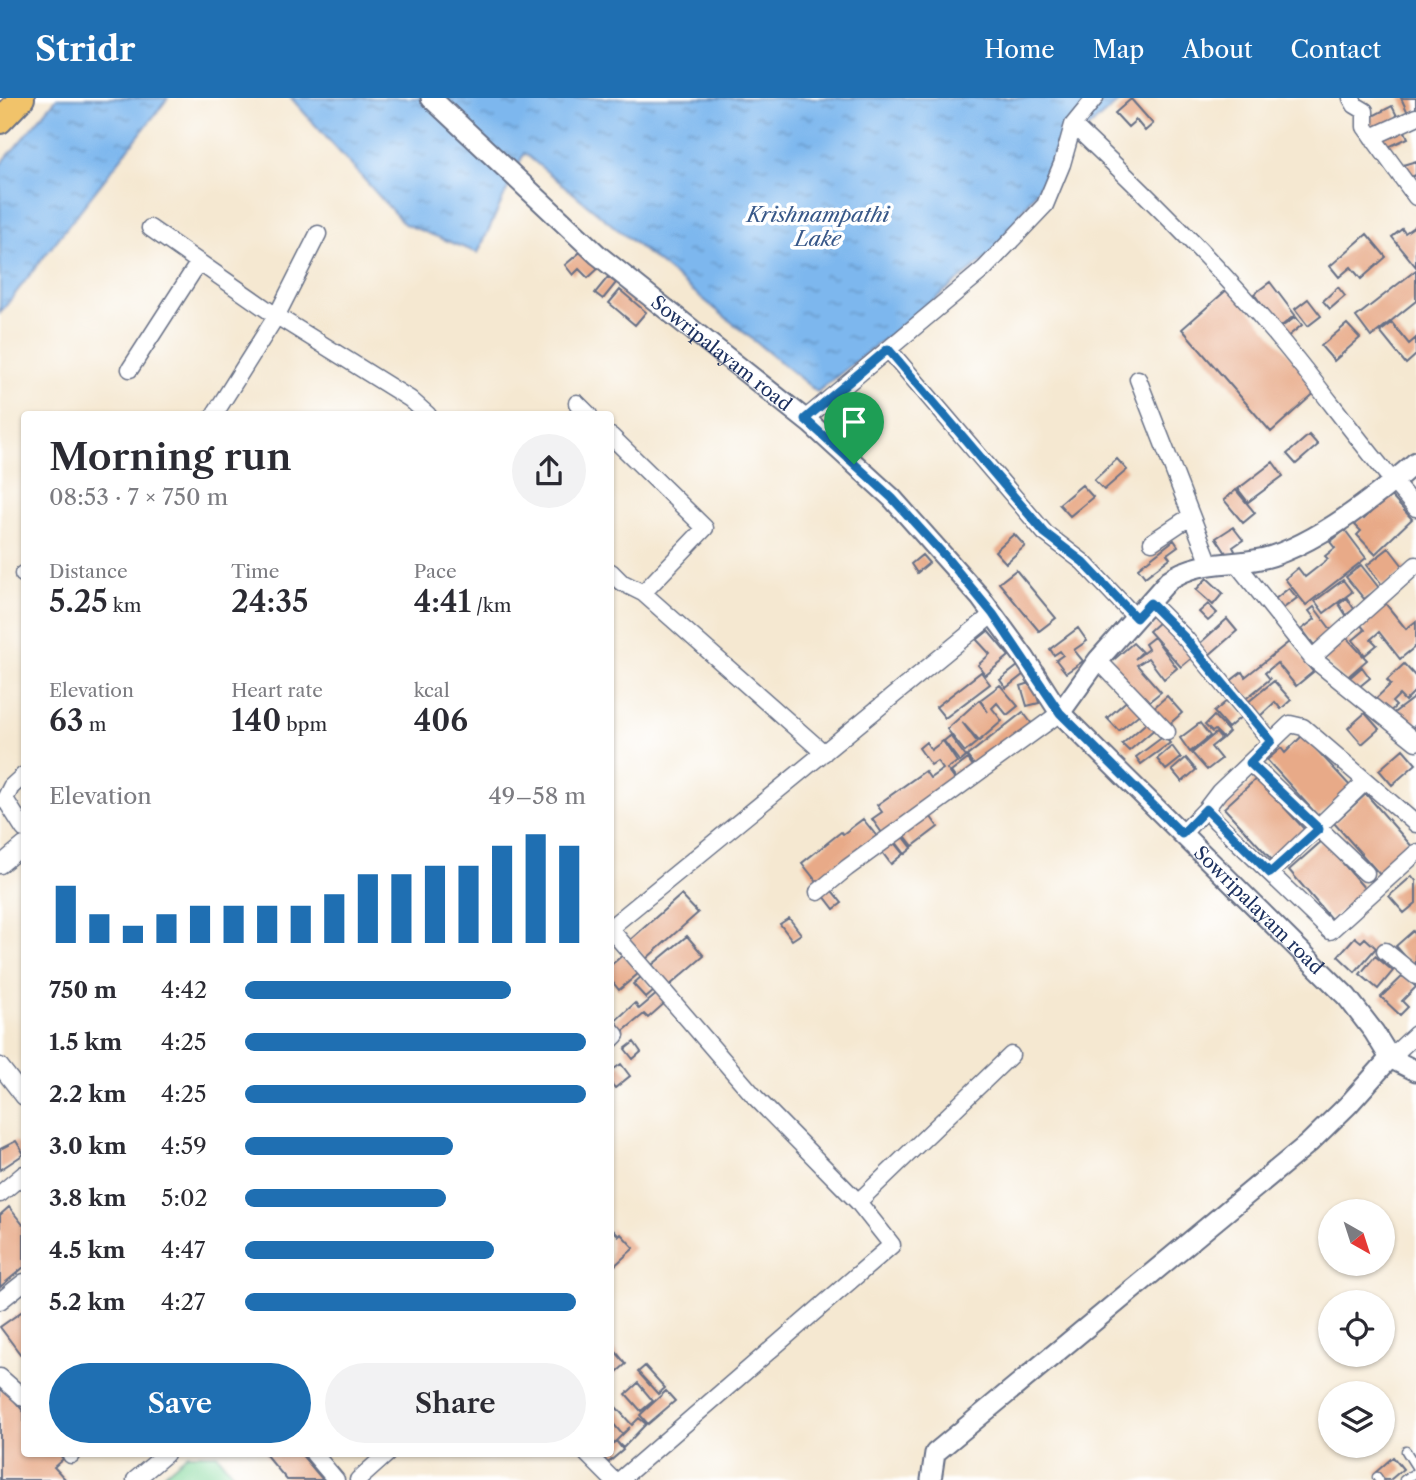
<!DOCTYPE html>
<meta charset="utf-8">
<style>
:root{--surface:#fff;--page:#f2f2f3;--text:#2b2b33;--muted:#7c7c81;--accent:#1f6fb2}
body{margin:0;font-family:"Libre Caslon Text",serif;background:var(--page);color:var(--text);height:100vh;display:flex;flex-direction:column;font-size:26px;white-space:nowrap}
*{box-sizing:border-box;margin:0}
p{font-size:23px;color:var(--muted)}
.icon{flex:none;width:38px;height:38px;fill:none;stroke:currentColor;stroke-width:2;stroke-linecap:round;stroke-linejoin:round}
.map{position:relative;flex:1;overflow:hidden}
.details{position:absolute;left:21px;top:313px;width:593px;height:1046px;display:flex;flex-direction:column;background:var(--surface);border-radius:7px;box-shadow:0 2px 5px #0004}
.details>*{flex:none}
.needle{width:46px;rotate:141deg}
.buttons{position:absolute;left:1318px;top:1101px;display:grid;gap:14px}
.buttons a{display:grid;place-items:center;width:77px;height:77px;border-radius:50%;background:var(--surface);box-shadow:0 2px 5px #0004;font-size:35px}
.pin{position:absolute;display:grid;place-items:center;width:60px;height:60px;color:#fff;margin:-72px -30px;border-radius:50% 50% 50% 0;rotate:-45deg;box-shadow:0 0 7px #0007}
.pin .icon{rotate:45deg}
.round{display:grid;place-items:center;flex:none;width:74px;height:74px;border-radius:37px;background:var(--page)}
.headline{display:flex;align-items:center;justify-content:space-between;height:119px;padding:0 28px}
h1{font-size:38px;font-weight:600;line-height:52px}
.stats{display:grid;grid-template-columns:repeat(3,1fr);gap:10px;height:119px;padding:7px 28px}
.stats div{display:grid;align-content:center}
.stats b{font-size:30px;font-weight:600}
.stats small{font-size:19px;font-weight:400}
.stats p{font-size:19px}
.chart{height:196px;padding:14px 28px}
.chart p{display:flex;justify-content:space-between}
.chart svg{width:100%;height:126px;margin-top:7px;stroke:var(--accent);stroke-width:6}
.button{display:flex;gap:14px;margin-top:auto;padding:14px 28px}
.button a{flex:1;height:80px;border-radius:42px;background:var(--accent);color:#fff;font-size:28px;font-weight:600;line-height:80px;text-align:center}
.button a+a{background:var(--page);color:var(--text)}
ul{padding:0 28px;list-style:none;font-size:23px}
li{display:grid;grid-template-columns:112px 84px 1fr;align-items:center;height:52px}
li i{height:18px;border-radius:9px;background:var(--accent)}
header{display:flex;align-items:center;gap:42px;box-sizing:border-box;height:98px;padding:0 35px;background:var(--accent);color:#fff}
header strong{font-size:33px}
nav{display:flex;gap:38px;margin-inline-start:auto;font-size:24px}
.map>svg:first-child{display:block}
.pitch{fill:#82d89b;stroke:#4e847c;stroke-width:2}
.water{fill:url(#water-ripples);stroke:#4c73a6;stroke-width:2}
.building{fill:#e8aa88}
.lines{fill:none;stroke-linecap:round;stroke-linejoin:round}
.service-casing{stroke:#677086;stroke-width:11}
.minor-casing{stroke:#677086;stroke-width:19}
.tertiary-casing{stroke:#677086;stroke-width:23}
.primary-casing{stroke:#677086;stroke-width:28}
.service{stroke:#fff;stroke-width:8}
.minor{stroke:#fff;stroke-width:16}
.tertiary{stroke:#fff;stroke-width:19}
.primary{stroke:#f1c36a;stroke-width:24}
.route-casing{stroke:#fff;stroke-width:14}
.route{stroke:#1f6fb2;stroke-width:9}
.labels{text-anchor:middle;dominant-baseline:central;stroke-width:7;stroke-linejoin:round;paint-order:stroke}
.street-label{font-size:19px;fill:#1b2f5e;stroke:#fff}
.water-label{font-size:21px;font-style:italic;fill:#385889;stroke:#fff}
</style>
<header>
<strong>Stridr</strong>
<nav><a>Home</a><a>Map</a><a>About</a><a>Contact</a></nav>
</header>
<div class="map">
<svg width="1416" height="1382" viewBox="0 0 1416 1382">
<defs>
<pattern id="water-ripples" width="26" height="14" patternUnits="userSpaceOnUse" patternTransform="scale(1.75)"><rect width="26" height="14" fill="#7db7ee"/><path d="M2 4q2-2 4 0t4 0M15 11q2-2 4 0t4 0" fill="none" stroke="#6695c4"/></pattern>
</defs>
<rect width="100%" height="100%" fill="#fff"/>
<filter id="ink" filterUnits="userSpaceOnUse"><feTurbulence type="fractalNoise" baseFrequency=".0143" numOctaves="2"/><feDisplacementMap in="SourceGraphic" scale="14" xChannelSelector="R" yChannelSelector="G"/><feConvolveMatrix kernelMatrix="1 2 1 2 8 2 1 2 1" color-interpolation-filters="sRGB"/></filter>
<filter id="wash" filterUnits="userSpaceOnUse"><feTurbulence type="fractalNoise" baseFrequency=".00686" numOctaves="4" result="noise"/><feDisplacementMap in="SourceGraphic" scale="28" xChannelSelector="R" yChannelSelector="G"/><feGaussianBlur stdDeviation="1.57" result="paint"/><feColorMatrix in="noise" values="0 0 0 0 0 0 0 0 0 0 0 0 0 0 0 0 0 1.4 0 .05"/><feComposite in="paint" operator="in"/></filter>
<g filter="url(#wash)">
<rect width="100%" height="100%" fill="#f5e8d1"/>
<path class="pitch" d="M188,1356H217L238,1382H157Z"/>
<path class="water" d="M57,0H168L0,215V67Z
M291,0H1123L1073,43L988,159L817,294L524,55L478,155L404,126Z"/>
<g id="blocks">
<path class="building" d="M1401,0H1416V12L1408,15Z
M1131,1L1153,26L1145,33L1136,22L1128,29L1115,15Z
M1392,8L1398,20L1373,33L1367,21Z
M1402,27L1408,40L1384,51L1378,39Z
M1416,63V77L1408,80L1403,67Z
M1415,128L1416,129V169L1392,139L1402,131L1405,135Z
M1367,136L1386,159L1361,181L1351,169L1339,179L1330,168Z
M584,151L600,169L588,180L579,171L573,177L565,167Z
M1416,172V203L1371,239L1356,219Z
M608,179L616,185L603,201L595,195Z
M1270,184L1295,217L1279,230L1254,196Z
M1230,189L1319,291L1271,334L1182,231Z
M1338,189L1345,198L1330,211L1323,203Z
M620,192L646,214L635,227L609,205Z
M1308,201L1321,218L1308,228L1295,211Z
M1296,219L1302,227L1287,239L1280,230Z
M1392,225L1409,246L1416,240V257L1406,266L1380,234Z
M1347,226L1360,240L1334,263L1321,248Z
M1309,337L1318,347L1296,366L1287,356Z
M1117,361L1127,372L1104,392L1094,382Z
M1273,364L1283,378L1248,404L1238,391Z
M1082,387L1093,399L1070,418L1059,406Z
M1236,392L1255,415L1243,425L1224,402Z
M1389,396L1412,421L1375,456L1357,437L1361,433L1354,426L1362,419L1364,421Z
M1233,429L1243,442L1233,449L1235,453L1228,458L1216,440Z
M1345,432L1366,460L1306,507L1285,481L1298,470L1305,479L1328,461L1325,458L1335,450L1330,444Z
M1014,436L1025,448L1006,465L995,453Z
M1174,442L1178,448L1167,456L1170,460L1145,479L1138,470Z
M1389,450L1406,472L1383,488L1367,467Z
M922,457L929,465L917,475L911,466Z
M1361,467L1379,490L1364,501L1346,479Z
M1016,472L1056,520L1039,533L999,485Z
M1207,480L1223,495L1213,507L1196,492Z
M1343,482L1352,494L1324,515L1315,503Z
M1289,490L1297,500L1277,515L1270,505Z
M1347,500L1354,511L1346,517L1339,506Z
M1385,505L1406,531L1416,523V548L1400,561L1379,534L1371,541L1377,547L1365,557L1353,542L1365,532L1360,526Z
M1208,506L1217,515L1208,523L1199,514Z
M1314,509L1332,533L1314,547L1302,531L1315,521L1309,513Z
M1227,521L1237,533L1208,558L1198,547Z
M1160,523L1192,560L1181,569L1149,533Z
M1078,530L1087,543L1074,552L1083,563L1066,575L1056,562L1063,557L1060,553L1054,557L1050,551Z
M988,533L1009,558L986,577L978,567L990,556L977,542Z
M1154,539L1177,570L1164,581L1148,560L1137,567L1161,594L1146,606L1110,565L1133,545L1142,554L1135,561L1148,551L1145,546Z
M1347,540L1367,562L1344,582L1324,560Z
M1289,544L1313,574L1296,588L1277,565L1265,575L1270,581L1243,603L1228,585L1242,574L1245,579Z
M1404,566L1416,579V592L1405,603L1399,597L1392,604L1396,608L1384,619L1370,606L1391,586L1387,582Z
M1018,568L1024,576L1006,590L1000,582Z
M1362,569L1370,580L1354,593L1346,583Z
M981,574L990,586L945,620L936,609Z
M1274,583L1291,602L1281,611L1275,604L1259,619L1247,605Z
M1033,584L1039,605L1027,608L1021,588Z
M1000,587L1018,608L1007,617L997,605L992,610L1002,623L979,643L962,624L977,644L965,654L947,631L979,602L988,614L980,602Z
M1167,598L1182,615L1166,629L1151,612Z
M1416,598V627L1405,635L1391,617Z
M1130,600L1142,614L1119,633L1107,620Z
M1228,602L1242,618L1228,630L1214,614Z
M1023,614L1035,630L979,673L967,658Z
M1365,615L1379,631L1362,646L1348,630Z
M1214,618L1229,634L1223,640L1215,632L1212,634L1205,627Z
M1151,621L1157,629L1129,653L1122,646Z
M1200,625L1210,638L1190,654L1180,640Z
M1216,635L1221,641L1211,649L1221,661L1207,672L1192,655Z
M1303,637L1351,689L1318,718L1267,662L1281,650L1285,655Z
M950,638L966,659L960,664L944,643Z
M1164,638L1170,645L1141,666L1136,659Z
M943,643L957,664L947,671L958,686L885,739L872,721L882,714L877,707L925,673L930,680L943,671L937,663L931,667L919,650L926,644L931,652Z
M1172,648L1181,660L1166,672L1157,661Z
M1403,651L1416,666L1392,687L1379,672Z
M1186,660L1196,672L1182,684L1172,672Z
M968,661L977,674L960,686L951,674Z
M1257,680L1305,732L1272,762L1224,710Z
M1366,696L1414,751L1382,779L1334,725Z
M928,715L938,729L913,748L903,735Z
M863,721L879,741L820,788L802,765L841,734L843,736Z
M900,734L912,750L905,756L892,739Z
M891,741L903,756L891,766L879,750Z
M1323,742L1365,791L1331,821L1289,772Z
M1412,778L1416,783V805L1404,815L1389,798Z
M829,789L842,805L834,811L821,794Z
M681,797L698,815L646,861L630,842Z
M789,820L801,836L792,842L780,826Z
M1413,833L1416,837V871L1396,848Z
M687,838L704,858L669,888L652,867Z
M1355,839L1361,844L1365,840L1376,850L1355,874L1338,858Z
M624,856L639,875L619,892L611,882V867Z
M1375,858L1393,873L1378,891L1360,876Z
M1404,877L1416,889L1402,903L1408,909L1400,917L1381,899Z
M642,878L654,893L646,900L633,886Z
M658,895L666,904L648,920L644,916L622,934L614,924L635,905L639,911Z
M634,944L641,954L633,961L625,951Z
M621,966L630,978L615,990L611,985V973Z
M16,1043L24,1056L0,1072V1051Z
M9,1109L24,1128V1169L0,1189V1117Z
M611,1130L619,1138L621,1136L634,1150L611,1171Z
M24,1212V1261L0,1229Z
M611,1248L626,1266L611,1279Z
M645,1268L665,1290L658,1296L638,1274Z
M0,1285L24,1314V1356H59L63,1361L54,1369L66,1382H0Z
M638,1285L653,1303L641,1313L626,1296Z
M666,1293L675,1303L648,1326L640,1317Z
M615,1308L632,1327L639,1320L646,1326L623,1350L616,1343L630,1329L622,1336L611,1323V1312Z
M616,1343L623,1352L608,1365L602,1358L611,1356V1347Z
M265,1356H301L323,1382H287Z
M1393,1359L1403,1371L1390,1382H1383L1376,1374Z"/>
</g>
</g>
<g filter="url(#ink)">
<use href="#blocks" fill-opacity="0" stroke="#677086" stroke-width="2"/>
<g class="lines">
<defs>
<path id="service" d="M1406,1353L1416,1369
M1377,1379L1379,1382
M1404,1382L1416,1374"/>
<path id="minor" d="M1351,0L1355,7L1365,13V29L1416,99
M1073,27C1145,95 1215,164 1279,240C1326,296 1367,356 1416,410
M1372,39L1416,19
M150,130L272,215L410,301L428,317
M888,251L1045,435L1083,464L1136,520
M130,271L199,164
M1138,281L1210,466
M577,305L589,317
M214,317L277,217L318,136
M805,321L984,171L1045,107L1062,66L1073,27L1095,0
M611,338L705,430L643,495
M1152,444L1191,418
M1236,465L1312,560L1416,644
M611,474L621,484L643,495L824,655
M23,476H24
M1150,505L1185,540L1271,643
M1312,560L1416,467
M1098,562L1167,634
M1250,665L1366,775
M24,677L11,689L5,701L24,731
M1206,711L1216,723L1330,833L1416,755
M1182,736L1206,711L1219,694L1290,626L1303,629L1416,726
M0,767L24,747
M1270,775L1366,683
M818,794L847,770L1060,615
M611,829L993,516
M611,832L755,999L858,1104
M1385,853L1416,878
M611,931L616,937L611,942
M1390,960L1416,936
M0,968L24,999
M0,1096L24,1076
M0,1203L24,1184
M0,1279L24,1300
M71,1356V1357
M314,1356L336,1382
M587,1356L613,1382
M135,1382L166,1356
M358,1382L387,1356
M620,1382L892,1147L858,1104L1011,957"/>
<g id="tertiary">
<path id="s1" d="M431,0L598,157L811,326L892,400L980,499L1024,559L1060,615L1347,899L1374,934L1390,960L1416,973"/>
<path d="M1060,615L1098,562L1169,482C1202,459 1236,470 1272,458C1323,441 1376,399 1416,364"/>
<path d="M931,1382L935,1355L1309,1045L1348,1007L1390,960"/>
</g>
<path id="primary" d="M0,23L22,0"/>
</defs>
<use href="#service" class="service-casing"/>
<use href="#minor" class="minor-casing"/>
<use href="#tertiary" class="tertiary-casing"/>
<use href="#primary" class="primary-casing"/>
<use href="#service" class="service"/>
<use href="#minor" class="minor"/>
<use href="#tertiary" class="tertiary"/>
<use href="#primary" class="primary"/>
</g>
</g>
<g class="lines" filter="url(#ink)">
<defs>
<path id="route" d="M888,251L1045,435L1083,464L1136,520L1150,505L1185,540L1271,643L1250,665L1319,731L1270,775L1206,711L1182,736L1178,732L1060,615L993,516L945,458L892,400L805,321Z"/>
</defs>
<use href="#route" class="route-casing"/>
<use href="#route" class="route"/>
</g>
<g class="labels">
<g class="street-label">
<text stroke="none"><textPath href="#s1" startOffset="387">Sowripalayam road</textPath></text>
<text stroke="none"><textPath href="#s1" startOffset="1164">Sowripalayam road</textPath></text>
</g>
<g class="water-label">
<text x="818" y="116">Krishnampathi<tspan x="818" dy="24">Lake</tspan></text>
</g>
</g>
</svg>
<div class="buttons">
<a><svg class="needle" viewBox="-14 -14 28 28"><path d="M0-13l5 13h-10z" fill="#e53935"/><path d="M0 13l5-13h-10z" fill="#7c7c81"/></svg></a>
<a><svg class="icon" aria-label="locate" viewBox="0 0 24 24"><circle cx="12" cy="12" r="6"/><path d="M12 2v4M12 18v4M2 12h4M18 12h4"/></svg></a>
<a><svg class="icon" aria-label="layers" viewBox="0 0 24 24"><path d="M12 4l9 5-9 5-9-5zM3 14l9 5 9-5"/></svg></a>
</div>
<div class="pin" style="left:854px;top:366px;background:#1e9e55"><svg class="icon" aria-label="arrive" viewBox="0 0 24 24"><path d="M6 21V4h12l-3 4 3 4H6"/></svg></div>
<section class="details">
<div class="headline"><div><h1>Morning run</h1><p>08:53 · 7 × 750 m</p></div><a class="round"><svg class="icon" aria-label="share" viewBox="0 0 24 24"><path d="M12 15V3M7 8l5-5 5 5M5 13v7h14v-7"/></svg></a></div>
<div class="stats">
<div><p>Distance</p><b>5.25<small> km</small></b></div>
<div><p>Time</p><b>24:35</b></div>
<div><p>Pace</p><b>4:41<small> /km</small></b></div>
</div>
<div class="stats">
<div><p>Elevation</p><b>63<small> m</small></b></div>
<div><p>Heart rate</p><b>140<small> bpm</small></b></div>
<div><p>kcal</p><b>406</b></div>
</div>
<div class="chart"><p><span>Elevation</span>49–58 m</p>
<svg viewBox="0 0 160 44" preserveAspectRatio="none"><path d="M5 44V24M15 44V34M25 44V38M35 44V34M45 44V31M55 44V31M65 44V31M75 44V31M85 44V27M95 44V20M105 44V20M115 44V17M125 44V17M135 44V10M145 44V6M155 44V10"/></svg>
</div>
<ul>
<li><b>750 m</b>4:42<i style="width:78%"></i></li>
<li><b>1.5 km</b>4:25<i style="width:100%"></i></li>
<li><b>2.2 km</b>4:25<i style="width:100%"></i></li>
<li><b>3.0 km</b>4:59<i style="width:61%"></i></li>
<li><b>3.8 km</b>5:02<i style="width:59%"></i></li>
<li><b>4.5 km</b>4:47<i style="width:73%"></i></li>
<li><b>5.2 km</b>4:27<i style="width:97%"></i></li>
</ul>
<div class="button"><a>Save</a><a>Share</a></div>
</section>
</div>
